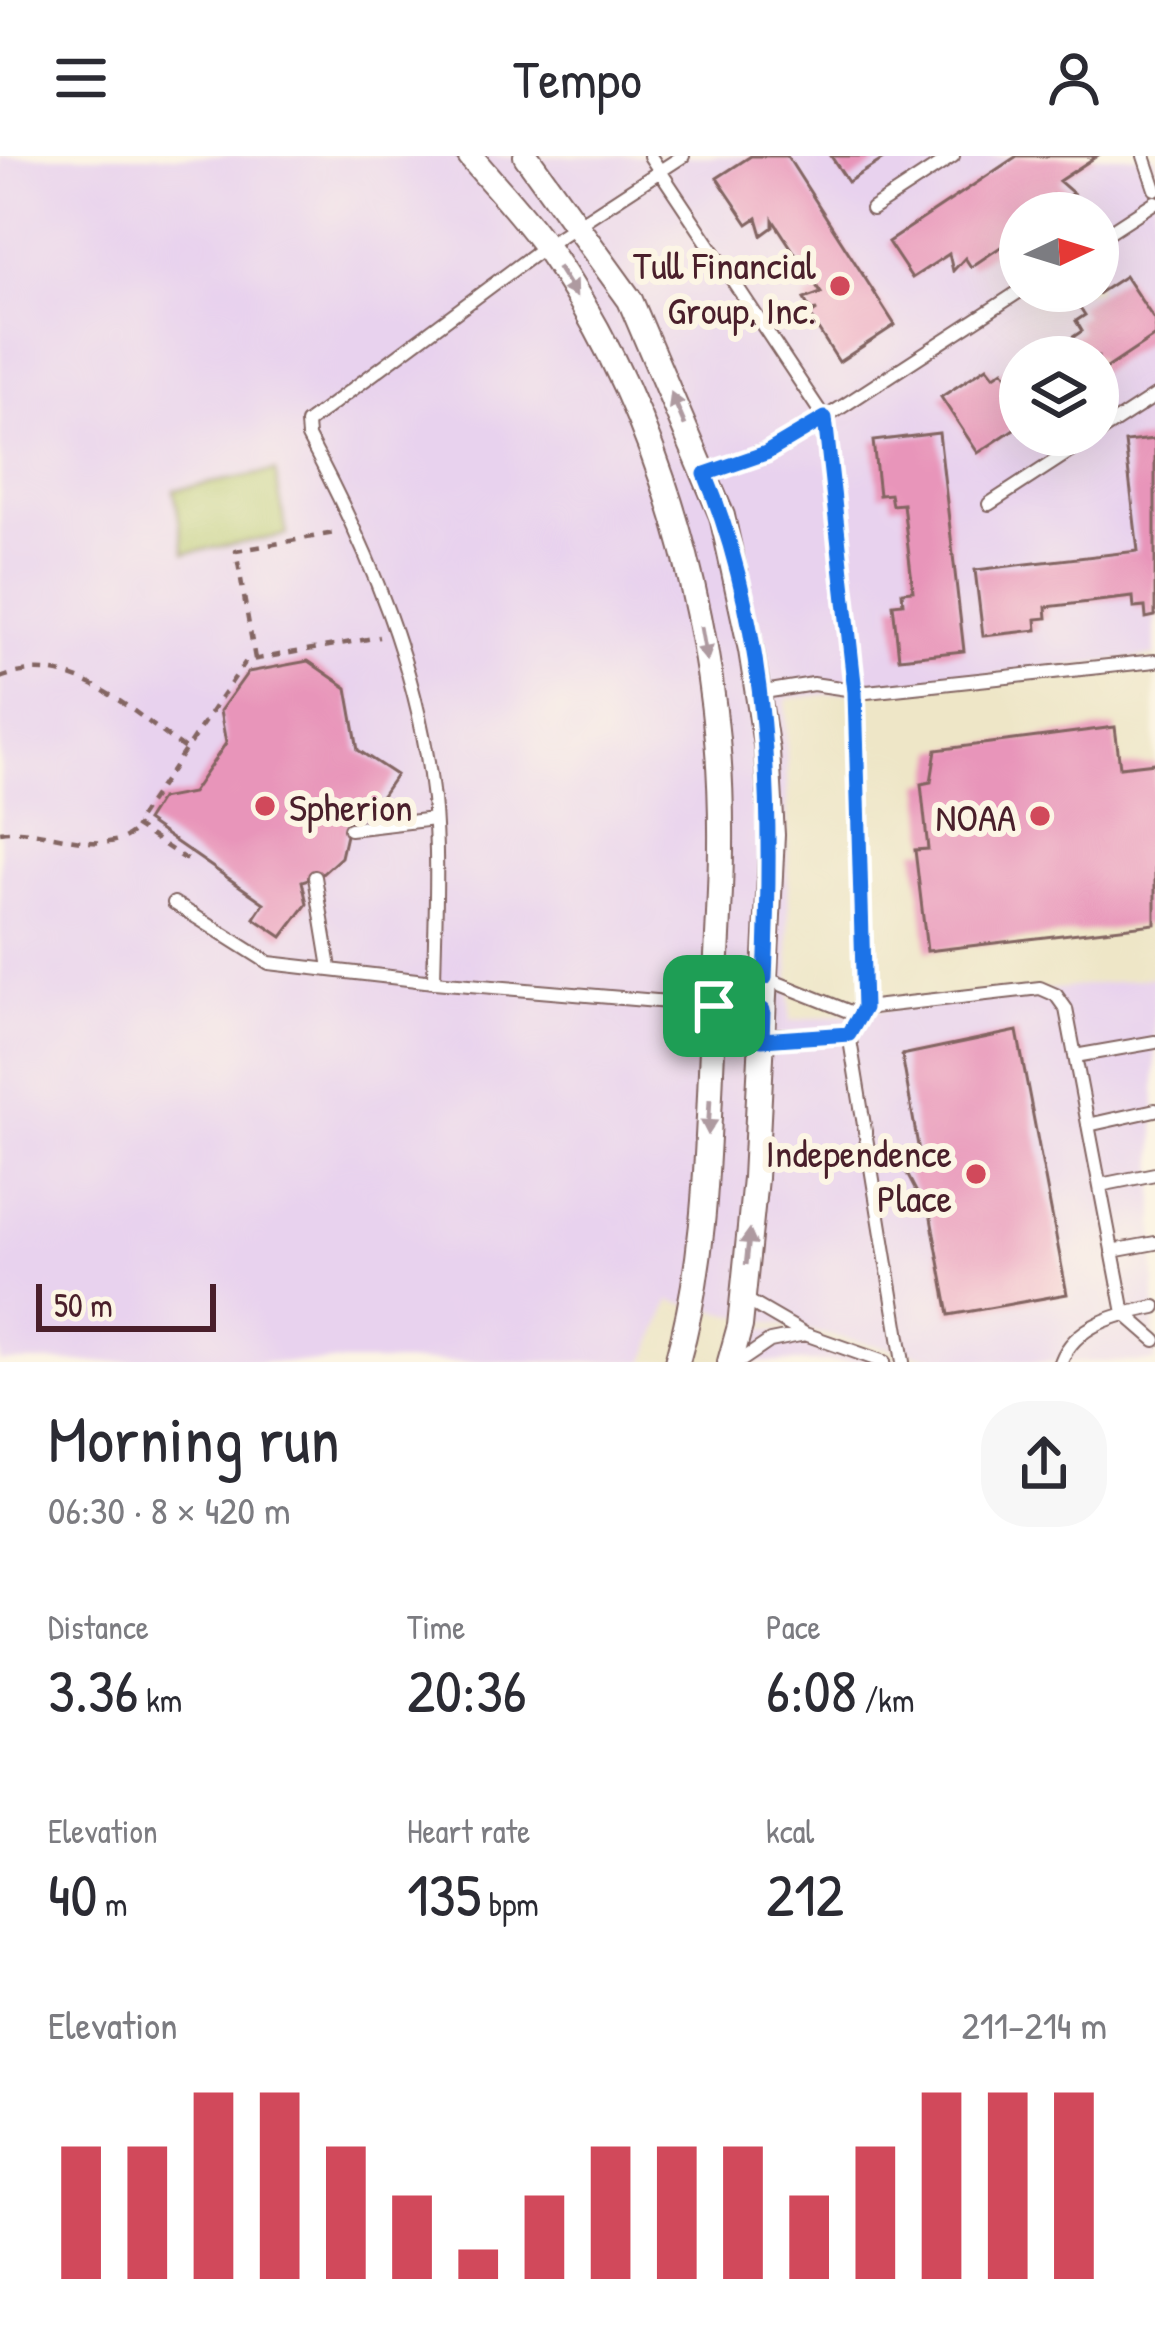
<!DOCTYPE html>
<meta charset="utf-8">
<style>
:root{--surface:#fff;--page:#f7f7f7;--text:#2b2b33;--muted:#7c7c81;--accent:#d1495b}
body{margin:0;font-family:"Patrick Hand",sans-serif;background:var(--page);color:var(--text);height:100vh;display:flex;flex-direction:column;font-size:45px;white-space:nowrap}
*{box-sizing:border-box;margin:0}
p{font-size:39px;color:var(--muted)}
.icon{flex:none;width:66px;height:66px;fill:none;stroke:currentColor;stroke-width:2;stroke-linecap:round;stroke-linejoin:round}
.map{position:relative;height:1206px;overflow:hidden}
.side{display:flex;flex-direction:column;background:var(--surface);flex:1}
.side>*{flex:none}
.needle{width:78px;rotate:86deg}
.buttons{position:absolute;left:999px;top:36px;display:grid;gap:24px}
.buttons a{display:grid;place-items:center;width:120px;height:120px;border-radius:50%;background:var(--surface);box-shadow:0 12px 48px #0002;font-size:60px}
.scale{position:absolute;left:36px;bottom:30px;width:180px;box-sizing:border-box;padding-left:12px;border:6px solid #4a1f2b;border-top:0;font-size:33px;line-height:42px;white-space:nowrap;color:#4a1f2b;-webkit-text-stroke:9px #fcf5e5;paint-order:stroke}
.pin{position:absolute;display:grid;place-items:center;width:102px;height:102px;color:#fff;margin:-51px;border-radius:24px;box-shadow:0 6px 18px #0006}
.round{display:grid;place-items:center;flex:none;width:126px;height:126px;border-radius:48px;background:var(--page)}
.overview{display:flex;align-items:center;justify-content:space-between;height:204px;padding:0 48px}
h1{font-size:66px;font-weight:600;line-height:90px}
.stats{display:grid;grid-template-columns:repeat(3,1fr);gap:18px;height:204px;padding:12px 48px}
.stats div{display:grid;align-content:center}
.stats b{font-size:60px;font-weight:600}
.stats small{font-size:33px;font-weight:400}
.stats p{font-size:33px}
.chart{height:336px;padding:24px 48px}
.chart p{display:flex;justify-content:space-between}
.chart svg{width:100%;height:216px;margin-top:12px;stroke:var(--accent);stroke-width:6}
header{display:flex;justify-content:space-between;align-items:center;height:156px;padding:0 48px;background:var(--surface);font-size:54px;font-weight:600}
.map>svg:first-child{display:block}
.built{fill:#e8d2ee;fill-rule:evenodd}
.green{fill:#b4c66a;stroke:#7f724a;stroke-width:3}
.building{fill:#e895ba}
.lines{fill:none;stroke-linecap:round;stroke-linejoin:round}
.service-casing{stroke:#836562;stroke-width:16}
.minor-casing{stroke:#836562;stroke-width:28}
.path{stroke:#836562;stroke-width:4.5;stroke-dasharray:9 9;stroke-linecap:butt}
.service{stroke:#fff;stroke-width:12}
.minor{stroke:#fff;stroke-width:24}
.oneway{fill:#ae9aa0}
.route-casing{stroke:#fff;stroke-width:24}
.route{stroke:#1a73e8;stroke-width:15}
.poi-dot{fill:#d1495b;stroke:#fcf5e5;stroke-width:4.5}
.labels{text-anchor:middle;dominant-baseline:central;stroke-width:12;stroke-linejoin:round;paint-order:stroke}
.poi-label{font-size:39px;fill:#4a1f2b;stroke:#fcf5e5;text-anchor:end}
</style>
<header><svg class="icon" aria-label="menu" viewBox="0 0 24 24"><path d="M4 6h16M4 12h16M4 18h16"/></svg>Tempo<svg class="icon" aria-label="person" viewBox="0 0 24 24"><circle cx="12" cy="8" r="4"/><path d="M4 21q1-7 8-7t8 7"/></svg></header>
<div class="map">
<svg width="1155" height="1206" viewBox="0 0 1155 1206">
<rect width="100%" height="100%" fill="#fcf5e5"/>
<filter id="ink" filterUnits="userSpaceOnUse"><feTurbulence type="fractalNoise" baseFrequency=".00833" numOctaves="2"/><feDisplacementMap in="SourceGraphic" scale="24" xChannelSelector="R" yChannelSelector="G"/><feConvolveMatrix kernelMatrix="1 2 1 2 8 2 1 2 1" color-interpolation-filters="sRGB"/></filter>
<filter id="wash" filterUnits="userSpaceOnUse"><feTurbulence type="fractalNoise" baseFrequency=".004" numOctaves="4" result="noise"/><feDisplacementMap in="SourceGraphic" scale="48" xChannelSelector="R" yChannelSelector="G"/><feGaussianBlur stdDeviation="2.7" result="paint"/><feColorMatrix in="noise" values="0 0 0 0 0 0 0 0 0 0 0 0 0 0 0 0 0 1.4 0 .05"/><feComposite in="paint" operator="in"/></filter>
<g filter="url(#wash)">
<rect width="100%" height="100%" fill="#eee6c7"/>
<path class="built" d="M0,0H1155V500L786,543L790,865L1155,821V1206H953L670,1145L645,1206H0ZM1020,57H1098V135H1020ZM1020,201H1098V279H1020Z
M751,1169L915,1206H742Z"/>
<path class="green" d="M275,315L287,379L185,397L174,334Z"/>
<g id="blocks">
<path class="building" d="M751,0H787L895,169L839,206L809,159L817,154L811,155L804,143L821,137L773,64V71L762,79L757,62L748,68L717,22Z
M831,0H888L848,26Z
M1017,0H1097L1059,25L1073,37L1062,44L1056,41L1062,50L1052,57H1020V78L971,111L965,102L953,115L949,98L912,122L888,86Z
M1125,120L1155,165V180L1098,218V201H1043L1082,175L1076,165L1085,159L1079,150Z
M987,211L994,220L1003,214L1009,223L1020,216V269L978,297L941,241Z
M939,277L964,495L899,502L893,448L903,447L902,436L913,435L903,348L892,349L890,338L879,339L873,285Z
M1155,283V460L1146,462L1145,451L1134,452L1133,441L1046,451L1047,462L1036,463L1037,474L983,480L975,414L1138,395L1125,286Z
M308,505L347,532L358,594L396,619L369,658L350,661L341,701L321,719L302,725L307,748L282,781L254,762L264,747L146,665L160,643L192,637L226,587L220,555L248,516Z
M1115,571L1120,611L1155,607V768L927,795L915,694L928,693L921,628L931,626L936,594Z
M1017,875L1067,1138L949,1159L928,1046L919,1041L906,1016L907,1010L921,1007L902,899Z"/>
</g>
</g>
<g filter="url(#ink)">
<use href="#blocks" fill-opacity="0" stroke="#836562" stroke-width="3"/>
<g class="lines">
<defs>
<path id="service" d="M650,0L825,263L855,536L864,852
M683,0L545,90L307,267L308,281C369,395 419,513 433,643C439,704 435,765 434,826L763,854
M1144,0L1155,33
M872,53L953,0
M1098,83L1155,46
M1098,277L1155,240
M705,318L791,284L1020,135
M989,348L1095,279
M758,537L813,528L867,536L1155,505
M350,673L434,663
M315,721L330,812
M174,747L269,807L434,826
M716,818L765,822L858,859
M714,880L849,878
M1075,900L1155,886
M1088,969L1155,954
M1100,1029L1155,1018
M1112,1095L1155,1087
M805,1178L884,1206
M739,1206L770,1185L805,1178L743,1142
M903,1206L849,878L864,852L1040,832L1056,839L1066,853L1124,1157L1155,1184
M1061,1206C1075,1168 1119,1158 1155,1151"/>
<path id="minor" d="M470,0C495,30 523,59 546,91C646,233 701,411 717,583C726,679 718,777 713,873C707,986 708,1097 677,1206
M526,0L630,144L722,360L751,494L767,595L772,679L755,1022L740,1170L730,1206"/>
</defs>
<use href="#service" class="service-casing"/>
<use href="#minor" class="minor-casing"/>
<path class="path" d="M255,503L236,395L334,377
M0,522C73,494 129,554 185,593
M0,676C45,668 108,707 138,671
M187,704L134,669L246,505L379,481"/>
<use href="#service" class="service"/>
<use href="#minor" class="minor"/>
</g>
<defs><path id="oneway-solid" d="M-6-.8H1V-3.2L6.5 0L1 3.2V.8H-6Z" transform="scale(3)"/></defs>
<g class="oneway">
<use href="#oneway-solid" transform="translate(567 126) rotate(58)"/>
<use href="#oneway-solid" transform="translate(678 253) rotate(-113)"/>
<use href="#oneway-solid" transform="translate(704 488) rotate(80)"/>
<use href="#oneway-solid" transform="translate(709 961) rotate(93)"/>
<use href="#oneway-solid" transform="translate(748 1091) rotate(-84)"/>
</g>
</g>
<g class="lines" filter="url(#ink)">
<defs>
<path id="route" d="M825,262L855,536L864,852L849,878L762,884L763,854L714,850L716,818L765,822C773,654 771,477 705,318L766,297Z"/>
</defs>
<use href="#route" class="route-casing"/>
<use href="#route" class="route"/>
</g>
<g class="poi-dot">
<circle cx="840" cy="130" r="12"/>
<circle cx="265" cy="650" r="12"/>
<circle cx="1040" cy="660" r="12"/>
<circle cx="976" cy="1018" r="12"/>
</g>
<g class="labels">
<g class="poi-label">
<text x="816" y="108">Tull Financial<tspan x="816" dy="45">Group, Inc.</tspan></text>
<text x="289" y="650" text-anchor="start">Spherion</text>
<text x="1016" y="660">NOAA</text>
<text x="952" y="996">Independence<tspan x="952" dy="45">Place</tspan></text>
</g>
</g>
</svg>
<div class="buttons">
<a><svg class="needle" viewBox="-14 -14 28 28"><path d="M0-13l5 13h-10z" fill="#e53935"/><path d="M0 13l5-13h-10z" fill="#7c7c81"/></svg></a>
<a><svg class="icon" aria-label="layers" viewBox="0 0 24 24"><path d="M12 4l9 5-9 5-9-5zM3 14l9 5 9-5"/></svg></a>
</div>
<div class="scale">50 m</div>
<div class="pin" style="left:714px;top:850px;background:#1e9e55"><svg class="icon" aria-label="arrive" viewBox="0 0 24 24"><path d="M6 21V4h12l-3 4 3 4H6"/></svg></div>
</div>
<section class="side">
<div class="overview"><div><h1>Morning run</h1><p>06:30 · 8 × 420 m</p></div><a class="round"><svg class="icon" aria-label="share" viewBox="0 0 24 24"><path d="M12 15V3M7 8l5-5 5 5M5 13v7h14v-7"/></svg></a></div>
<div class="stats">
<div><p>Distance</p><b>3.36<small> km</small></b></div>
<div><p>Time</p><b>20:36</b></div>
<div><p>Pace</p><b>6:08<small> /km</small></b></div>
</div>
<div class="stats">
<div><p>Elevation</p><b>40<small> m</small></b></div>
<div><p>Heart rate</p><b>135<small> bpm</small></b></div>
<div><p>kcal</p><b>212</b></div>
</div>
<div class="chart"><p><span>Elevation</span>211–214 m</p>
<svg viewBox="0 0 160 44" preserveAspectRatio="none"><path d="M5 44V17M15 44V17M25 44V6M35 44V6M45 44V17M55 44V27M65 44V38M75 44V27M85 44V17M95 44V17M105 44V17M115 44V27M125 44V17M135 44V6M145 44V6M155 44V6"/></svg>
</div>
</section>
